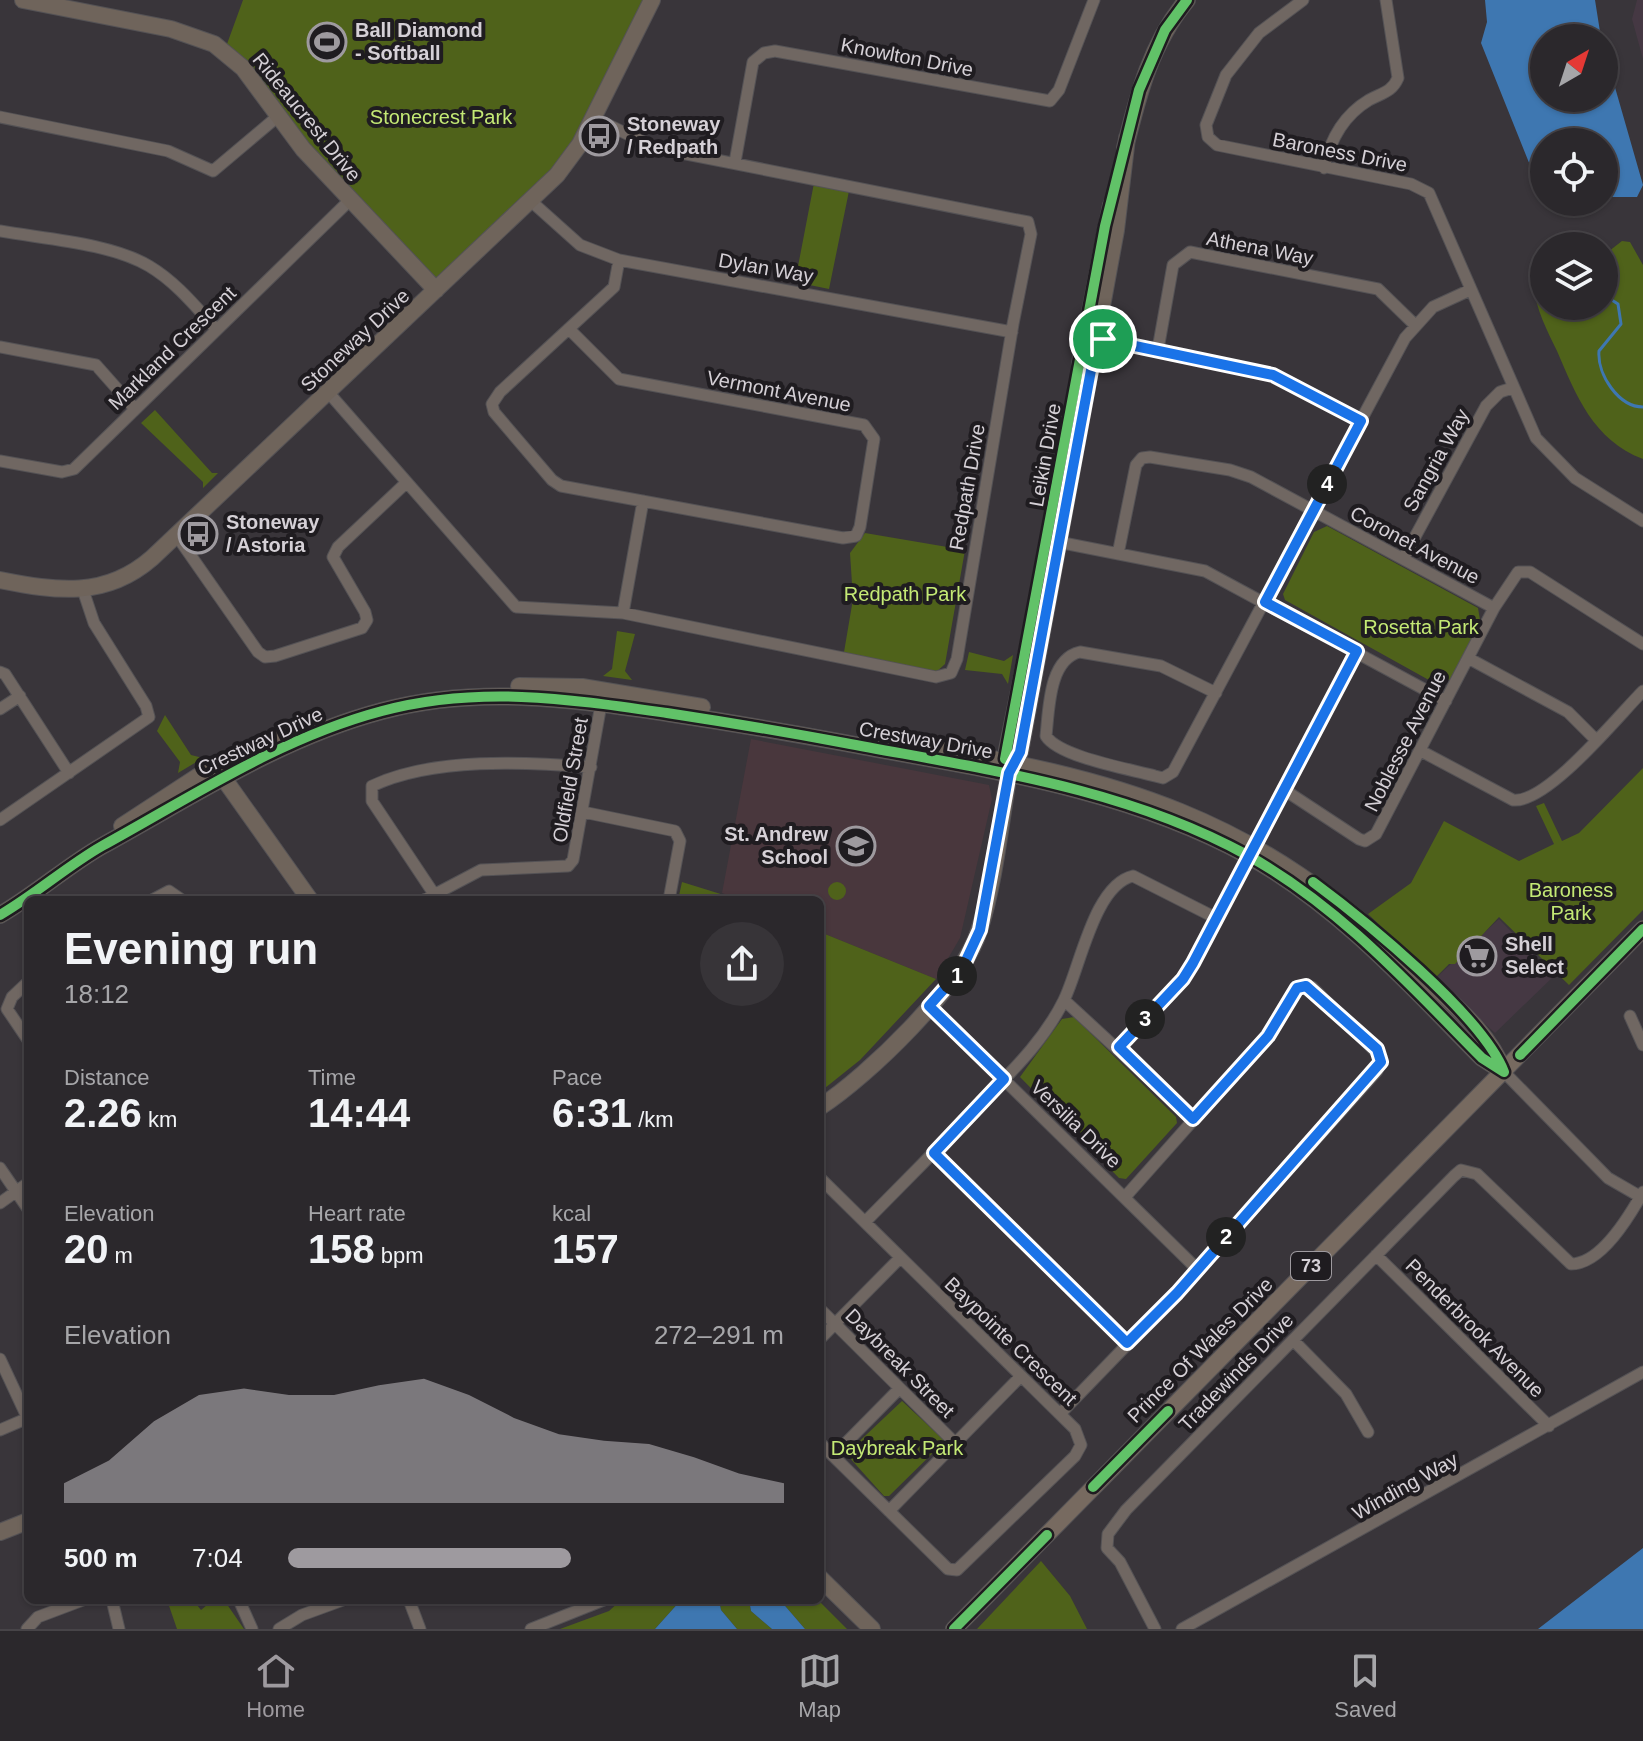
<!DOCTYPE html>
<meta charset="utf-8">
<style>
:root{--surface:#2b282c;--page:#373438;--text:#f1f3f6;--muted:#a6a6a9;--line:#474448;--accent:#9e9a9f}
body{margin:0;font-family:Arial,sans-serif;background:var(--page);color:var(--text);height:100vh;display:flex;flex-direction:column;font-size:30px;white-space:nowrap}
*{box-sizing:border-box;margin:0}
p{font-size:26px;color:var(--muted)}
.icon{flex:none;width:44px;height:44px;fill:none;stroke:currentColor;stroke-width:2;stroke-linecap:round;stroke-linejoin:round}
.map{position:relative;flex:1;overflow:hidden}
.drawer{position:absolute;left:24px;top:896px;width:800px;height:708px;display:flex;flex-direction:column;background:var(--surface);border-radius:12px;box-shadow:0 2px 6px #0004,0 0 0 2px var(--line)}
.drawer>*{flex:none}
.needle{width:52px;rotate:39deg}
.controls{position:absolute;left:1530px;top:24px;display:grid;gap:16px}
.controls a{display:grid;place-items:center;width:88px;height:88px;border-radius:50%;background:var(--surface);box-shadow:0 2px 6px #0004,0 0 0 2px var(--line);font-size:40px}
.pin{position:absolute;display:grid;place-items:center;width:68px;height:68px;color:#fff;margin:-34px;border:4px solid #fff;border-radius:50%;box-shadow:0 2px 8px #0007}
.km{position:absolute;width:40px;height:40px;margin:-20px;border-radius:50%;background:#222;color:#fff;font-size:22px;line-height:40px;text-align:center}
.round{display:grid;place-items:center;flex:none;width:84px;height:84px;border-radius:42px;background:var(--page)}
.summary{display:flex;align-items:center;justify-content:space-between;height:136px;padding:0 40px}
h1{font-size:44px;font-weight:600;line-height:60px}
.stats{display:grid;grid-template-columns:repeat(3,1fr);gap:12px;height:136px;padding:8px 40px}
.stats div{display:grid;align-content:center}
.stats b{font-size:40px;font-weight:600}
.stats small{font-size:22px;font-weight:400}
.stats p{font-size:22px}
.chart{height:224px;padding:16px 40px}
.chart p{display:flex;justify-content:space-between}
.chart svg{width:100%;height:144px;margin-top:8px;fill:var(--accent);opacity:.7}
ul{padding:0 40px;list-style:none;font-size:26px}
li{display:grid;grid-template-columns:128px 96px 1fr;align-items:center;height:60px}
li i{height:20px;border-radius:10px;background:var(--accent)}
.dock{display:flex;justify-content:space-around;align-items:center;height:112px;border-top:2px solid var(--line);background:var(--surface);font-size:22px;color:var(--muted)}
.dock a{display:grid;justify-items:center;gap:4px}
.dock .selected{color:var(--accent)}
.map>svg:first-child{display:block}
.commercial{fill:#453843}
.education{fill:#49373d}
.green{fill:#4f621a}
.water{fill:#3e77b1}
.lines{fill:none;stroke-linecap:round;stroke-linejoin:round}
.stream{stroke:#3e77b1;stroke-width:3}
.street-casing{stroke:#545255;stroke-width:13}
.secondary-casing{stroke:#545255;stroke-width:18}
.primary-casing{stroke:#545255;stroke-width:18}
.street{stroke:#706762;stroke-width:11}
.secondary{stroke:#6f645b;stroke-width:16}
.primary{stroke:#776a60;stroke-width:16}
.cycleway-casing{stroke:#1f1c20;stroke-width:15}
.cycleway{stroke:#61c268;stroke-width:10}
.route-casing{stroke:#fff;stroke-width:16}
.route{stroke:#1a73e8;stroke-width:10}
.labels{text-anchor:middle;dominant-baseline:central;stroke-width:8;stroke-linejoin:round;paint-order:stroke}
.shield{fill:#1f1c20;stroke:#9e9a9f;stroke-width:2}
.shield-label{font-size:18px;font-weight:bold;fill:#d5d0d6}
.poi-label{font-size:20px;font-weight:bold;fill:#d5d0d6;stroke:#1f1c20;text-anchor:start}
.street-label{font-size:20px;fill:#d5d0d6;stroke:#1f1c20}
.park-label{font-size:20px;fill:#c4e975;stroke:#1f1c20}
</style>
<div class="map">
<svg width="1643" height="1629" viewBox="0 0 1643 1629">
<rect width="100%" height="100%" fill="#39353a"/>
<path class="commercial" d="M1637,0H1643V59L1632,19Z
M1499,919L1554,976L1495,1033L1436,978Z"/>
<path class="education" d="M751,739L989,785L992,799L960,938L936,979L820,932V900H740L722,893Z"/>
<path class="green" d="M243,0H644L565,157L438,281L313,151L227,44Z
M814,183L849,191L829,289L795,282Z
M1622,241L1630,242L1643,265V459C1593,440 1576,395 1557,351C1547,330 1536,310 1534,287L1544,277V306H1604V255Z
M155,410L212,473H218L203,488V482L141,423Z
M1327,526L1478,608L1480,620L1452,679L1436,684L1285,600L1283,594L1314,532Z
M865,533L965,550L945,664L933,675L843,658L853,599L850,553Z
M617,631L635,634L625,671L632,680L603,676L612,669Z
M969,652L1004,661L1013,655L1008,684L1002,674L965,670Z
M165,715L191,755L203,758L178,773L180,762L157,731Z
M1643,768V910L1569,985L1499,917L1455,964H1449L1435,978L1368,914L1411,883L1444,821L1519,861L1554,844L1536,806L1544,803L1562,841L1579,833Z
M828 891a9 9 0 1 1 18 0a9 9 0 1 1-18 0Z
M682,882L740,900H678Z
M820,932L936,979L860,1060L820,1092Z
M1074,1017L1176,1117L1177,1123L1126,1179L1119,1178L1020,1077L1062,1019Z
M902,1401L945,1441L889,1496H884L848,1456L849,1451Z
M1041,1561L1070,1596L1087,1629H977Z
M167,1600H193L201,1610L213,1600H224L244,1629H177Z
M621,1600H681L655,1629H560L609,1611Z
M719,1600H749L751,1611L772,1629H737L721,1610Z
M780,1600H818L847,1629H805Z"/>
<path class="water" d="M1485,0H1595L1601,38H1544V98H1604V49L1643,185L1637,197H1604V142H1544L1542,195L1481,43L1487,22Z
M1643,1548V1629H1538Z
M681,1600H719L721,1610L737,1629H655Z
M749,1600H780L805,1629H772L751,1611Z"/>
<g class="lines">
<path class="stream" d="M1604,295L1618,304L1621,324L1599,351C1597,375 1619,407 1643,407"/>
<defs>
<path id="street" d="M1303,0L1259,33L1226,75L1206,125L1208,137L1217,145L1411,184L1429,193L1536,438L1575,478L1643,521
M0,117L168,151L213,171L277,117
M735,162L753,62L764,53L775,51L1050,101L1059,90L1094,0
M1324,168C1330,140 1344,115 1369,100C1382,93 1392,92 1398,78L1386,0
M532,202L580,245L619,260L1012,332
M0,231C45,239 110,243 149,266C176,282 196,307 216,329
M569,329L619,379L864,425L874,439L860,527L856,536L843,538L561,486L552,480L494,412L492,404L500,392L614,287L619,260
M1090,336L1273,375L1361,421
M0,347L96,365L135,409
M1158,349L1173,265L1190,252L1378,289L1415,325
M328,392L516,607L623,613L936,677L951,673L957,659L1013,324L1031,234L1028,222L656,148L594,118
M0,461L62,472L74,469L350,200
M177,536L258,652L265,657L275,656L362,628L367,620L365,612L333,557L338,547L406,483
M1048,540L1205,571L1446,701
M1118,554L1136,465L1142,458L1150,457L1230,470L1251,477L1494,608
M1403,559L1486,406L1500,392L1512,388
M623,613L643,501
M1468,658L1568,712L1595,739
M0,672L5,674L69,773
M1216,693L1161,666L1080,652C1049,659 1049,708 1046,736C1059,757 1130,769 1155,776L1163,778L1173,772L1405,338L1433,307L1470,290
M0,709L20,696
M1421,751L1513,800C1547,804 1618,716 1643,691
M1283,789L1359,839L1365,841L1376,834L1494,608L1518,572H1530L1643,644
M583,812L675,831L680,841L669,900
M0,820L149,717L146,706L94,623L83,590
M152,900L169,891L182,900
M424,900L481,870L568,866L573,860L602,699
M438,900L372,801V786C433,757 525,762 591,767
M28,982L12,997L7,1009L28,1040
M1064,1000L1193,1119
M929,1006L1197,1269
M1630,1016L1643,1045
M1119,1047L1183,979L1193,963L1357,651
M1504,1072L1608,1178L1641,1197
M934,1153L1127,1343
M0,1168L28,1209
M820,1178L1075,1429L1081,1445L1075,1456L957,1570L948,1569L820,1443
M0,1203L28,1183
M865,1222C904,1183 942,1144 980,1104C1011,1072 1044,1041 1064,1000C1080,968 1094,885 1133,876L1214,917
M1376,1255L1549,1426
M820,1309L954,1442
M820,1339L900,1258
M1293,1340L1346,1394L1368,1432
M0,1359L28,1419
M1060,1414L1177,1293L1377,1071L1381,1057L1312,987L1297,988L1268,1036L1125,1197
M0,1430L28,1418
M833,1456L899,1389
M889,1511L1021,1376
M112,1600L119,1629
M239,1600L252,1629
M409,1600L420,1629
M27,1629L38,1617L83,1600
M279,1629L302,1615L343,1600
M531,1629L604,1600
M1155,1629L1120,1562L1107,1548L1108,1534L1126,1510L1454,1176L1461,1170L1477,1174L1571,1264C1601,1264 1629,1217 1643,1192
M1182,1629L1643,1372"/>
<path id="secondary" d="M23,0L171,29L214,44L243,68L303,149L436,290
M1125,148C1138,95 1151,43 1187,0
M1080,363L1111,205
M0,580C56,591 105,599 152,558L557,175L580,144L652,0
M519,686L582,687L702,707
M902,743C1121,779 1253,814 1418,972C1449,1001 1489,1031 1504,1072
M1008,768L1007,750L1029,642
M217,769L310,900
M122,826L197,777L308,725
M0,915C36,894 67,866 102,846C193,796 280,738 382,711C479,685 570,699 667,713C726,722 786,732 845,743C982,769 1123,787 1247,855C1339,906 1409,984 1482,1058L1504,1072
M820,1107C868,1076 962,985 979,931C995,881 1000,825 1009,773L1020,752L1116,230L1127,138
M0,1532L28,1521
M820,1578L872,1629"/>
<path id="primary" d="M954,1629L1643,929"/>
</defs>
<use href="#street" class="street-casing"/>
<use href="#secondary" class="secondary-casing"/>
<use href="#primary" class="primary-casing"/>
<use href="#street" class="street"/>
<use href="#secondary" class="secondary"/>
<use href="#primary" class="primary"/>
<defs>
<path id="cycleway" d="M1005,759L1105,226L1139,90L1165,30L1187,0
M1313,882C1363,919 1483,1016 1504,1072
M0,915C36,894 67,866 102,846C193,796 280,738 382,711C479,685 570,699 667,713C726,722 786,732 845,743C982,769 1123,787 1247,855C1339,906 1409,984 1482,1058L1504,1072
M1520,1055L1643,929
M1093,1487L1168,1411
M954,1629L1047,1535"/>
</defs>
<use href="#cycleway" class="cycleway-casing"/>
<use href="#cycleway" class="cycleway"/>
</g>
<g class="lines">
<defs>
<path id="route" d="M1097,338L1273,375L1361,421L1265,602L1357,651L1193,963L1183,979L1119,1047L1193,1119L1268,1036L1297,988L1306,986L1377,1049L1381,1062L1177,1293L1127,1343L934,1153L1004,1079L929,1006L962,969L980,930L1009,773L1020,752Z"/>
</defs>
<use href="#route" class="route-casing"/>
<use href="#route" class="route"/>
</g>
<defs>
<symbol id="stadium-ring" viewBox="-11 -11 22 22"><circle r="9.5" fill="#1f1c20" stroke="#9e9a9f" stroke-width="1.5"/><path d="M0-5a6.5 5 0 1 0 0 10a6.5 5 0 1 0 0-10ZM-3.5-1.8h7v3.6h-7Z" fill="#9e9a9f"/></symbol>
<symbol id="bus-ring" viewBox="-11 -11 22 22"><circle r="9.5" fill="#1f1c20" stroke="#9e9a9f" stroke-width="1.5"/><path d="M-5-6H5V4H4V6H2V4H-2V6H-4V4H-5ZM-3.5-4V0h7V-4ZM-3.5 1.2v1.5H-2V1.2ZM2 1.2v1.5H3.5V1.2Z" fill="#9e9a9f"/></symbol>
<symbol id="school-ring" viewBox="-11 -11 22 22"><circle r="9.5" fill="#1f1c20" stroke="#9e9a9f" stroke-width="1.5"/><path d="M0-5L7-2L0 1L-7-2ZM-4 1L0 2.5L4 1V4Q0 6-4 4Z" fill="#9e9a9f"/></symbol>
<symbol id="supermarket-ring" viewBox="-11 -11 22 22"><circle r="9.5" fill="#1f1c20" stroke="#9e9a9f" stroke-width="1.5"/><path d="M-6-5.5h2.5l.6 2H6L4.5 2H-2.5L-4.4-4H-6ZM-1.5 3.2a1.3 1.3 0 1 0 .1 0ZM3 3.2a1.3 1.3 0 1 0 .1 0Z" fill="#9e9a9f"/></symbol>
</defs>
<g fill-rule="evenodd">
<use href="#stadium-ring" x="305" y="20" width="44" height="44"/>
<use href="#bus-ring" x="577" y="114" width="44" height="44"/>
<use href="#bus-ring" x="176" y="512" width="44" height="44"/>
<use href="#school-ring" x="834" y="824" width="44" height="44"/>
<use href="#supermarket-ring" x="1455" y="934" width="44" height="44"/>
</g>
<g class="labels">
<rect class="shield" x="1291" y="1252" width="40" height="28" rx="6"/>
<g class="shield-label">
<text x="1311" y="1266">73</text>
</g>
<g class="poi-label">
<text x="355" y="30">Ball Diamond<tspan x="355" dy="23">- Softball</tspan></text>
<text x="627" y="124">Stoneway<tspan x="627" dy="23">/ Redpath</tspan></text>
<text x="226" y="522">Stoneway<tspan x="226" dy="23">/ Astoria</tspan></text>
<text x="828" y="834" text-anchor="end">St. Andrew<tspan x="828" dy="23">School</tspan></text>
<text x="1505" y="944">Shell<tspan x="1505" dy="23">Select</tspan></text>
</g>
<g class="street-label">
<text transform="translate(907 57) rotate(11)">Knowlton Drive</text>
<text transform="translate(307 117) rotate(51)">Rideaucrest Drive</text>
<text transform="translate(1340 152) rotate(11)">Baroness Drive</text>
<text transform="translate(1260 248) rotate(11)">Athena Way</text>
<text transform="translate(766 268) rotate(10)">Dylan Way</text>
<text transform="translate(355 340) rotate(-43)">Stoneway Drive</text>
<text transform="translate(172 348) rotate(-44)">Markland Crescent</text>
<text transform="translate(779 391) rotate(11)">Vermont Avenue</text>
<text transform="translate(1045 455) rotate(-80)">Leikin Drive</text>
<text transform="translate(1436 460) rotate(-61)">Sangria Way</text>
<text transform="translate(967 487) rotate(-80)">Redpath Drive</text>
<text transform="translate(1415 545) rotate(28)">Coronet Avenue</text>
<text transform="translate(926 740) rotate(10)">Crestway Drive</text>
<text transform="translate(260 741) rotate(-25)">Crestway Drive</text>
<text transform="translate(1405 741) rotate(-63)">Noblesse Avenue</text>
<text transform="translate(570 780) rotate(-80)">Oldfield Street</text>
<text transform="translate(1076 1124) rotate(44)">Versilia Drive</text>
<text transform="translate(1475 1328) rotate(45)">Penderbrook Avenue</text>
<text transform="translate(1011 1341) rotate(44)">Baypointe Crescent</text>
<text transform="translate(1200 1350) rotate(-45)">Prince Of Wales Drive</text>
<text transform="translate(900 1363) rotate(45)">Daybreak Street</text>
<text transform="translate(1236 1372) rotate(-46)">Tradewinds Drive</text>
<text transform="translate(1405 1486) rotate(-29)">Winding Way</text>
</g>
<g class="park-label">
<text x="441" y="117">Stonecrest Park</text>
<text x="905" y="594">Redpath Park</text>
<text x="1421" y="627">Rosetta Park</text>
<text x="1571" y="890">Baroness<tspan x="1571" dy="23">Park</tspan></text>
<text x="897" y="1448">Daybreak Park</text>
</g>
</g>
</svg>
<div class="controls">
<a><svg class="needle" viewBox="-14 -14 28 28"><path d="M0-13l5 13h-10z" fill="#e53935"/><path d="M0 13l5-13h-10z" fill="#a6a6a9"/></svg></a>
<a><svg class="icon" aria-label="locate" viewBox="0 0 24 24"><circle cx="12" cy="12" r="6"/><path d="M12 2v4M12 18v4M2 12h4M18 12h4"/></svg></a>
<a><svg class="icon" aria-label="layers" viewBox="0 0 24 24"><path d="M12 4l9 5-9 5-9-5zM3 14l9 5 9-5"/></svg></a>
</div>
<div class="pin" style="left:1103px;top:339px;background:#1e9e55"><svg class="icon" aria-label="arrive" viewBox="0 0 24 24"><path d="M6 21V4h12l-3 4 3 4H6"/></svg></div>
<b class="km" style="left:957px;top:976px">1</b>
<b class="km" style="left:1226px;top:1237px">2</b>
<b class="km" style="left:1145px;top:1019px">3</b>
<b class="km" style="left:1327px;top:484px">4</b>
<section class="drawer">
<div class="summary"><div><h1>Evening run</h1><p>18:12</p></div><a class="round"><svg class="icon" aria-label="share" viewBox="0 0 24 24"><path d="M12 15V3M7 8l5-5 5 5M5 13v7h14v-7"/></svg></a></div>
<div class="stats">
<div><p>Distance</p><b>2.26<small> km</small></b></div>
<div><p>Time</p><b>14:44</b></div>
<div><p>Pace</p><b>6:31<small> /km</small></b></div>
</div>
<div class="stats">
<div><p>Elevation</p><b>20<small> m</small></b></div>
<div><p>Heart rate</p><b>158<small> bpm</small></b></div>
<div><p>kcal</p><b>157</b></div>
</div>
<div class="chart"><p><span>Elevation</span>272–291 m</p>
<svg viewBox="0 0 160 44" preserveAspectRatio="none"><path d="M0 44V38L10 31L20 19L30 11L40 9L50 11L60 11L70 8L80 6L90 11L100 18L110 23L120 25L130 26L140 30L150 35L160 38V44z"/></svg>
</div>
<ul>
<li><b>500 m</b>7:04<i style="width:57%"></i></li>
</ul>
</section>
</div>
<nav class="dock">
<a class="selected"><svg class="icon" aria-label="home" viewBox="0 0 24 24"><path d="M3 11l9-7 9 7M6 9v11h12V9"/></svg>Home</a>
<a><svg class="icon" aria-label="map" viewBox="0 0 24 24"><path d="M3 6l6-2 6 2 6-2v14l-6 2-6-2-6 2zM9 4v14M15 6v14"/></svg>Map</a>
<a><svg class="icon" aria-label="saved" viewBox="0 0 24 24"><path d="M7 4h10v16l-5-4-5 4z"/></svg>Saved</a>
</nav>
